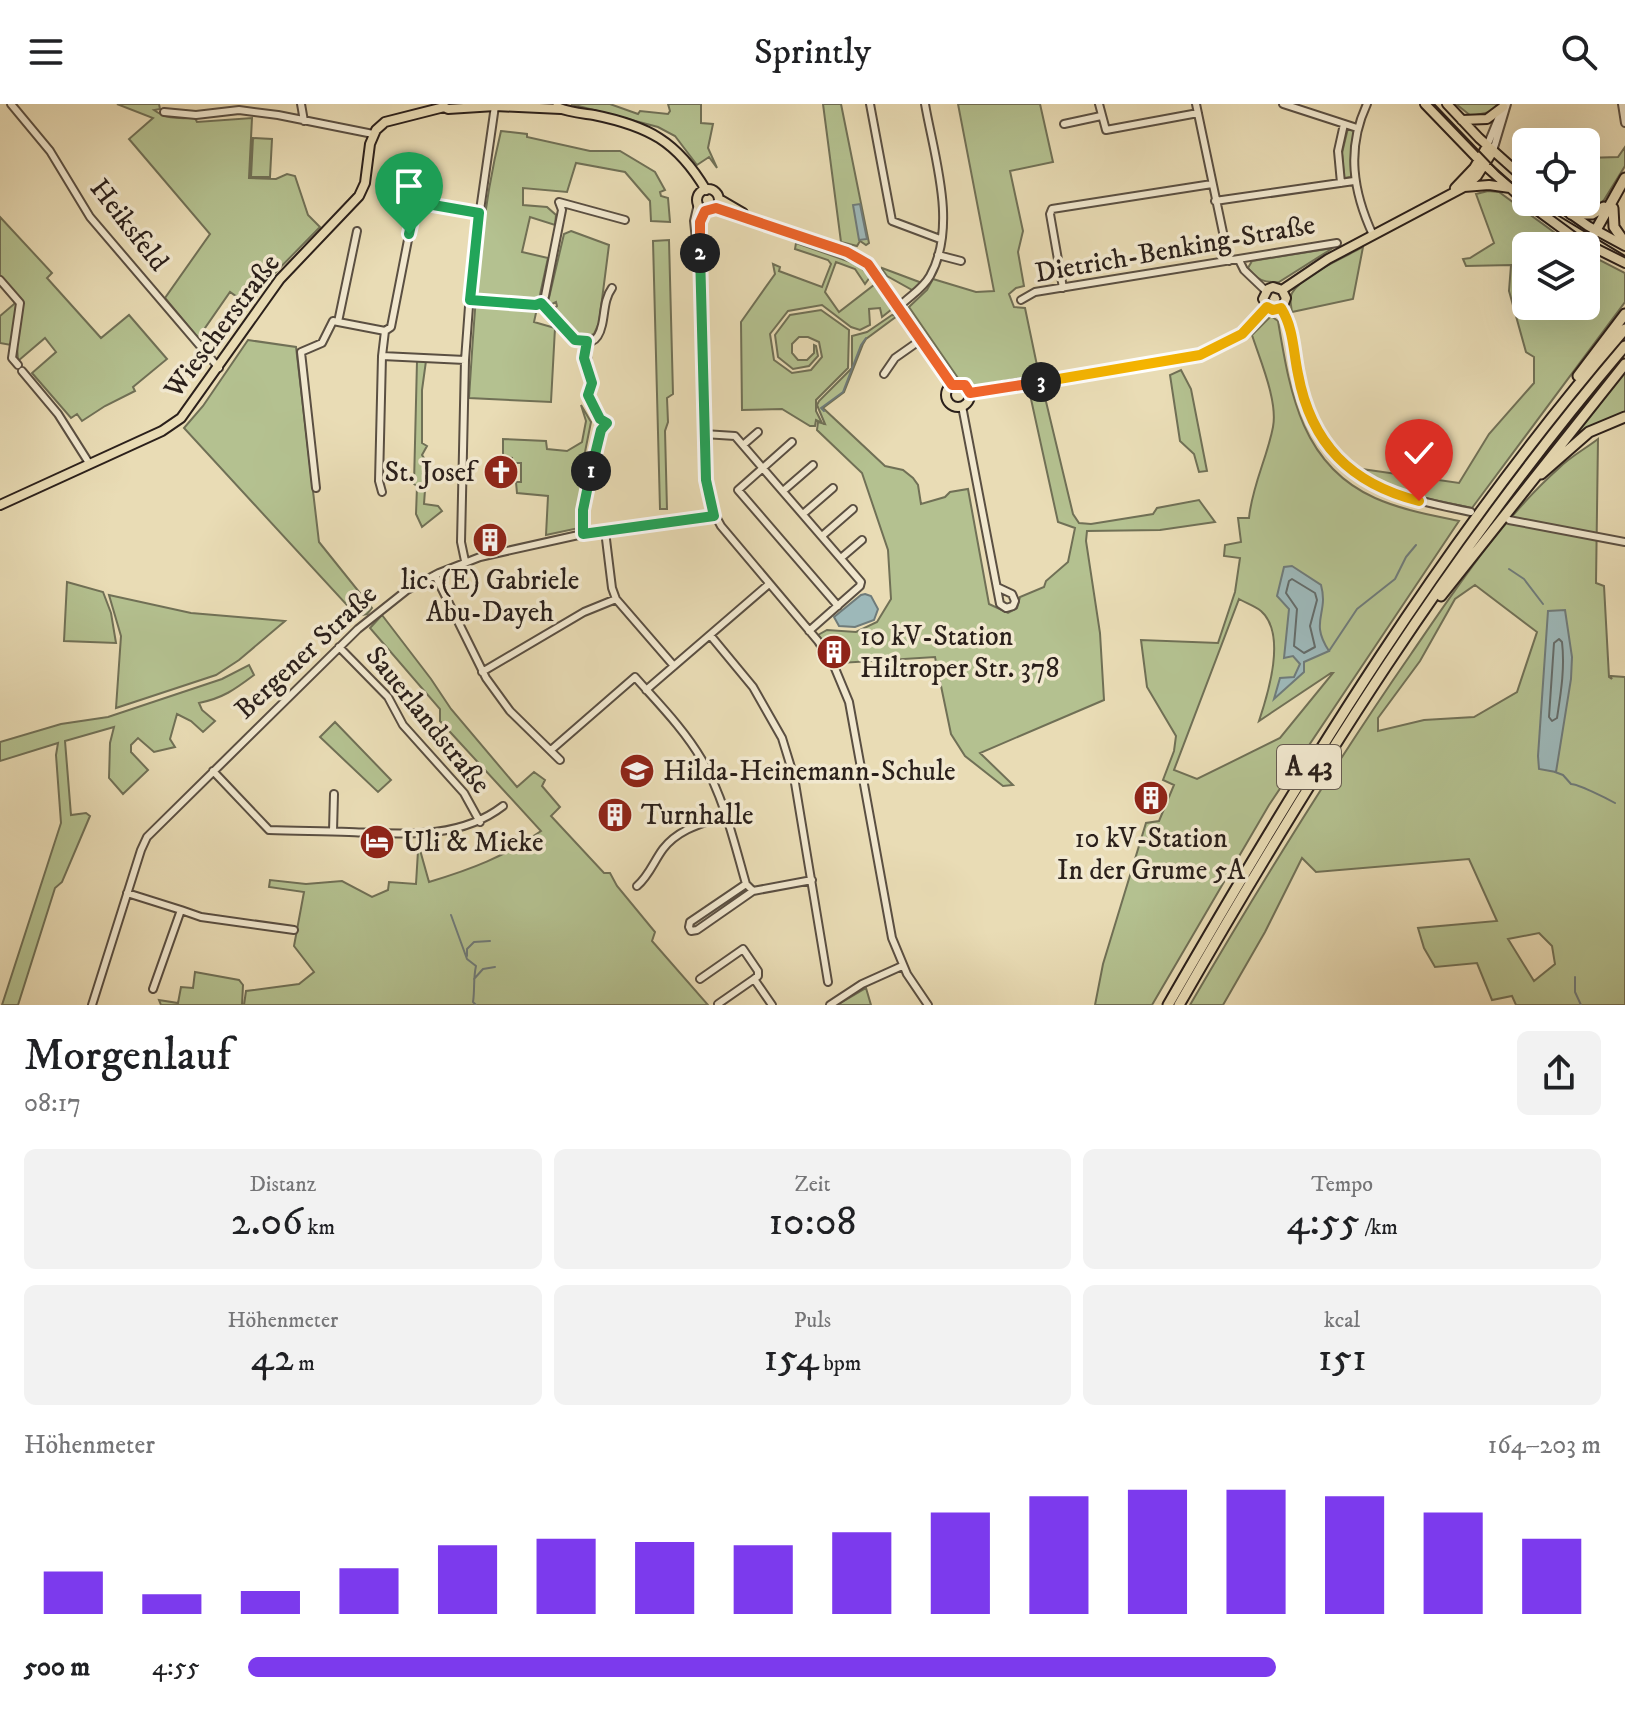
<!DOCTYPE html>
<html lang="de">
<meta charset="utf-8">
<style>
:root{--surface:#fff;--page:#f2f2f2;--text:#202124;--muted:#757577;--accent:#7c3aed}
body{margin:0;font-family:"IM FELL DW Pica",serif;background:var(--page);color:var(--text);height:100vh;display:flex;flex-direction:column;font-size:30px;white-space:nowrap}
*{box-sizing:border-box;margin:0}
p{font-size:26px;color:var(--muted)}
.icon{flex:none;width:44px;height:44px;fill:none;stroke:currentColor;stroke-width:2;stroke-linecap:round;stroke-linejoin:round}
.map{position:relative;height:901px;overflow:hidden}
.sheet{display:flex;flex-direction:column;background:var(--surface);flex:1}
.sheet>*{flex:none}
.tools{position:absolute;left:1512px;top:24px;display:grid;gap:16px}
.tools a{display:grid;place-items:center;width:88px;height:88px;border-radius:12px;background:var(--surface);box-shadow:0 8px 32px #0002;font-size:40px}
.pin{position:absolute;display:grid;place-items:center;width:68px;height:68px;color:#fff;margin:-82px -34px;border-radius:50% 50% 50% 0;rotate:-45deg;box-shadow:0 0 8px #0007}
.pin .icon{rotate:45deg}
.km{position:absolute;width:40px;height:40px;margin:-20px;border-radius:50%;background:#222;color:#fff;font-size:22px;line-height:40px;text-align:center}
.round{display:grid;place-items:center;flex:none;width:84px;height:84px;border-radius:12px;background:var(--page)}
.summary{display:flex;align-items:center;justify-content:space-between;height:136px;padding:0 24px}
h1{font-size:44px;font-weight:600;line-height:60px}
.figures{display:grid;grid-template-columns:repeat(3,1fr);gap:12px;height:136px;padding:8px 24px}
.figures div{display:grid;align-content:center;border-radius:12px;background:var(--page);text-align:center}
.figures b{font-size:40px;font-weight:600}
.figures small{font-size:22px;font-weight:400}
.figures p{font-size:22px}
.chart{height:224px;padding:16px 24px}
.chart p{display:flex;justify-content:space-between}
.chart svg{width:100%;height:144px;margin-top:8px;stroke:var(--accent);stroke-width:6}
ul{padding:0 24px;list-style:none;font-size:26px}
li{display:grid;grid-template-columns:128px 96px 1fr;align-items:center;height:60px}
li i{height:20px;border-radius:10px;background:var(--accent)}
header{display:flex;justify-content:space-between;align-items:center;height:104px;padding:0 24px;background:var(--surface);font-size:36px;font-weight:600}
.map>svg:first-child{display:block}
.green{fill:#b4c190;stroke:#707056;stroke-width:2;fill-rule:evenodd}
.water{fill:#9db8b9;stroke:#6f7b7a;stroke-width:2}
.lines{fill:none;stroke-linecap:round;stroke-linejoin:round}
.shore{stroke:#646c6a;stroke-width:2}
.stream{stroke:#6f7b7a;stroke-width:2}
.minor-casing{stroke:#5a4f42;stroke-width:10}
.major-casing{stroke:#2b201b;stroke-width:12}
.highway-casing{stroke:#2b201b;stroke-width:13}
.minor{stroke:#f1e8cf;stroke-width:6}
.major{stroke:#e9dcb5;stroke-width:8}
.highway{stroke:#e9dcb5;stroke-width:9}
.tram{stroke:#2b201b;stroke-width:2}
.split-1-casing{stroke:#fff;stroke-width:16}
.split-2-casing{stroke:#fff;stroke-width:16}
.split-3-casing{stroke:#fff;stroke-width:16}
.split-4-casing{stroke:#fff;stroke-width:16}
.split-1{stroke:#22a559;stroke-width:10}
.split-2{stroke:#22a559;stroke-width:10}
.split-3{stroke:#f0652b;stroke-width:10}
.split-4{stroke:#f5b400;stroke-width:10}
.labels{text-anchor:middle;dominant-baseline:central;stroke-width:7;stroke-linejoin:round;paint-order:stroke}
.shield{fill:#f1e8cf;stroke:#665c51;stroke-width:2}
.shield-label{font-size:26px;font-weight:bold;fill:#2b201b}
.street-label{font-size:28px;fill:#2b201b;stroke:#f1e8cf}
.poi-label{font-size:28px;fill:#2b201b;stroke:#f1e8cf;text-anchor:start}
</style>
<header><svg class="icon" aria-label="menu" viewBox="0 0 24 24"><path d="M4 6h16M4 12h16M4 18h16"/></svg>Sprintly<svg class="icon" aria-label="search" viewBox="0 0 24 24"><circle cx="10" cy="10" r="6"/><path d="M15 15l6 6"/></svg></header>
<div class="map">
<svg width="1625" height="901" viewBox="0 0 1625 901">
<rect width="100%" height="100%" fill="#e9dcb5"/>
<filter id="stains"><feTurbulence type="fractalNoise" baseFrequency=".0025" numOctaves="4"/><feColorMatrix values="0 0 0 0 .2 0 0 0 0 .09 0 0 0 0 .02 0 0 0 .5 -.17"/></filter>
<radialGradient id="worn" r=".72"><stop offset=".6" stop-color="#630" stop-opacity="0"/><stop offset="1" stop-color="#630" stop-opacity=".3"/></radialGradient>
<path class="green" d="M117,0H159L160,5L154,6C167,16 179,14 195,14L197,18L252,14L249,74L276,75L287,70L295,72L308,111L320,123L266,178L250,202L230,188L198,234L165,194L210,130L129,35L153,14Z
M571,0H610L638,10L640,7L668,10L670,7L668,0H701V19L713,20L708,44L717,64L709,53L697,61L675,32L658,23Z
M823,0H841L869,139L866,141L860,137L857,142L841,138Z
M958,0H1040L1053,58L1010,67L1023,127L1018,148L1024,182L1016,184L1009,190L1014,203L1025,204L1039,271L975,282L958,274L909,203L927,186L933,175L976,188L994,187Z
M1456,0H1498L1490,8L1471,12Z
M1348,24L1354,27L1351,47V73L1344,74L1342,49Z
M501,27L527,30V33L590,47H620L655,68L665,86L660,88L661,92L668,94L670,118L651,117L650,97L625,68L576,59L567,88L523,84V101L547,103L556,111L555,121L530,113L522,148L548,154L534,218L555,224L551,298L469,294C475,202 479,117 501,27Z
M253,34L272,35L270,73H251Z
M1625,43V62L1604,96L1594,104L1579,105L1568,98H1586V54L1618,53Z
M1488,87L1499,88L1573,142H1526V202H1586V149L1625,169V198L1472,404L1401,389L1362,365L1459,379L1489,330L1534,279V253L1526,248L1509,187L1511,161L1466,162L1463,155L1470,154L1494,139L1476,90Z
M0,113L52,169L47,174L101,234L129,211L167,255L133,283L135,287L105,302L82,317L77,310L71,314L32,269L56,248L45,234L18,257L17,242L0,239V212L20,195L0,171Z
M571,127L609,141L599,219L594,230L584,234L570,225L553,205L557,202L556,198L550,201L548,198L564,130Z
M669,136L673,290L667,294L668,318L665,327L667,405H660L653,137Z
M796,139L859,161L870,173L865,180L855,165L836,158L825,188L839,208L874,181L892,205L882,213L880,204L869,205L870,221L860,226L851,223L822,201L788,207L770,230L774,256L792,269L811,266L822,253L819,238L808,233H799L792,240V249L798,256H807L814,249V241L816,242L818,252L809,262L793,265L778,253L775,231L790,211L821,206L849,226L848,264L816,296V307L822,319L816,316L815,322H810L782,305L742,306L741,218L775,170L773,160L780,163L779,167L822,183L831,160L828,156L795,145Z
M1363,143L1353,195L1292,208C1291,202 1289,194 1292,189C1302,171 1345,153 1363,143Z
M1333,144L1279,178C1264,179 1257,176 1248,164L1252,157Z
M882,165V164L922,179L914,187L887,172Z
M892,211L897,212L866,235L863,240L844,288L823,304L885,362L903,366L913,374L918,381L921,400L945,393L950,388L968,385L989,500L1008,509L1017,504L1020,493L1044,483L1046,477L1068,458L1075,424L1058,418L1029,286L1043,285L1073,410L1079,419L1091,420L1153,410L1157,404L1199,396L1215,418L1160,426L1087,427L1086,437L1100,529L1104,596L980,649L1013,681L1003,682L965,652L951,630L935,553L840,559L818,531L827,526L856,528L877,518L891,495L888,446L862,369L817,326L818,318L825,320L817,301L819,297L852,264V232L867,228Z
M1271,212L1278,217C1290,288 1301,361 1375,394C1402,406 1431,411 1459,417L1269,701L1152,901H1095L1103,860L1146,719L1159,717L1174,681L1163,676L1174,647L1176,632L1147,583L1141,536L1218,539L1235,488L1240,454L1224,452L1225,441L1241,438L1238,414H1249C1252,382 1267,354 1273,323C1278,297 1260,256 1252,231ZM1239,495C1246,499 1255,502 1261,507C1287,530 1268,590 1259,617L1331,569H1333L1280,634L1197,675L1174,666Z
M248,236L296,243L319,438L372,504L367,510L357,512L184,324L203,302Z
M417,257H426L422,286V339L427,342L422,351L426,357L423,376L429,379L425,386L424,400L438,402L442,407L422,423L416,410L417,382L414,380Z
M1181,266L1191,285L1207,367L1199,368L1194,350L1180,337L1170,271Z
M1625,267V309L1585,327L1563,343Z
M581,301L591,318L584,353L590,354L581,397L579,424L546,431L548,392L517,389L516,378H521V359H512V354L503,353V335L546,337L547,345L567,347L582,338L586,317Z
M1598,335L1596,479L1604,482L1609,573L1612,575L1610,572L1625,573V901H1516L1512,892L1492,896L1477,859L1435,863L1424,844L1418,824L1497,817L1469,755L1316,768L1302,754L1265,828L1223,901H1190C1260,781 1332,664 1411,550C1455,486 1500,417 1559,364C1570,353 1585,345 1598,335ZM1475,481L1537,528L1517,588L1474,613L1424,616L1378,627V614L1420,557L1455,495ZM1539,829L1552,842L1555,860L1534,877L1508,835Z
M67,478L103,488L111,509L116,539L64,537Z
M109,491L191,509L285,517L239,556L216,571L116,604L121,532Z
M382,511L431,575L451,605L517,683L534,668L545,676L542,682L560,703L551,712L604,769H610L617,782L655,828L652,837L708,901H244L246,887L299,880L314,868L294,842L304,788L269,783L270,776L306,780L342,777L372,793L388,786L389,778L416,780L418,747L420,746L429,778C472,765 504,753 541,727L440,617V605L370,524Z
M249,561L254,571C234,586 223,594 199,599L202,606L215,617L203,628L191,617L177,610L170,635L175,643L154,648L138,634L131,641V648L148,666L123,690L109,674L110,639L114,623L65,637L71,711L86,709L90,712L62,778L55,784L18,901H2L61,719L56,651L58,639L0,657V638L61,620L108,613L222,575Z
M335,618L391,676L378,688L320,633Z
M195,868L239,876L243,881L242,901H161L159,896L178,899L181,883L193,884Z
M866,884L871,901H837Z"/>
<path class="water" d="M860,100L867,135L859,136L853,101Z
M1292,462L1321,481C1329,510 1309,517 1329,547L1304,558V568L1274,595L1280,574L1294,573L1300,560L1293,552L1284,554L1289,505L1277,492L1284,463Z
M865,490L871,492L878,505L874,516L855,523L839,522L834,513L861,491Z
M1565,506L1572,553L1571,575L1556,668L1539,665L1538,652L1548,507Z"/>
<g class="lines">
<path class="shore" d="M1292,475L1315,489L1317,496L1310,522L1315,543L1304,549L1294,542L1297,505L1286,489L1289,477Z
M1559,535L1562,538C1565,564 1561,588 1557,614L1552,617L1549,613L1554,539Z"/>
<path class="stream" d="M824,307L821,304L843,288L861,241L866,234
M1509,465L1524,475L1543,500
M1329,547L1357,505L1395,475L1406,453L1416,441
M1555,668L1563,671L1571,680C1578,680 1606,694 1615,699
M451,811L467,855L476,862C473,875 475,885 473,898L476,901
M467,852V845L474,838L490,837
M1575,873V888L1581,901
M474,875L483,865L495,863"/>
<defs>
<path id="minor" d="M11,0L50,47L90,113L219,264
M301,0L304,17
M870,0L892,117L940,135
M1099,0L1106,26L1198,9
M1196,0L1229,157
M1283,0L1357,24
M1367,0C1346,45 1353,88 1373,131
M1622,0L1625,19
M164,8L196,11L239,6L278,11L373,30
M1064,20L1101,12
M1487,42L1503,3
M1493,47L1507,0
M1341,79L1338,47L1344,20
M1215,97L1354,77
M705,107L700,118V161L706,376L709,400L721,422L818,537L834,562L849,598L892,834L907,870L928,901
M697,146L694,117L698,100
M938,151L961,157
M1239,156L1244,166L1266,187
M0,176L20,199L12,254L18,261
M1063,184L1050,110L1052,105L1212,80
M470,196L536,201L541,199
M1021,196L1035,188L1337,139
M541,199L545,192L562,106L559,98L625,116
M541,199C553,212 592,265 602,221C605,208 604,195 612,184
M899,203C909,192 922,186 930,172C958,122 934,52 925,0
M1281,204C1295,228 1293,255 1300,282C1323,376 1387,391 1471,408
M338,218L357,127
M382,252L465,256
M22,267L58,310L89,359
M884,270L895,254L922,235
M962,302L1000,500L1006,504L1013,502L1015,497L1012,490L997,483
M704,330L735,332L861,478L860,482L809,527
M792,338L738,386L838,502
M743,341L758,328
M316,384L301,248L322,239L333,217L385,227
M783,387L813,361
M382,388L379,377L382,252L385,227L391,223L415,100L419,98L479,109
M803,410L833,384
M1509,416L1625,438
M605,427L612,484L616,495L674,562
M583,430C583,406 592,335 607,319L600,315L588,291C595,272 584,258 587,237
M822,432L853,405
M841,454L862,436
M465,457L461,438L465,256L472,162L495,2
M435,471L486,574L510,607L560,656
M710,531L753,583L782,634L794,673L828,878
M339,543L388,593L403,621L464,689L480,718
M482,568L584,508L616,495
M646,586L769,480
M551,646L635,573C658,599 684,625 702,656C724,694 734,738 746,780L753,787
M213,667L269,726C296,727 323,727 349,728C402,730 459,736 503,702
M333,727L334,690
M746,780L690,818L689,823L691,827L697,826L753,787L812,776
M637,782C649,772 654,757 663,745C678,725 703,719 726,711
M127,789L181,806L153,885
M181,806L201,813L294,826
M700,875L743,845L758,867V872L754,875L772,901
M718,900L754,875
M92,901L141,746L147,733L358,525L407,486L439,469L480,453L583,430L703,415L714,412
M830,901L862,880L902,862"/>
<path id="major" d="M1425,0L1479,56L1526,98
M1447,0L1479,34L1526,76
M557,3C568,8 581,9 594,11C648,22 677,37 706,86
M1462,16L1487,15L1503,3
M1464,83L1489,81L1510,84
M1455,84L1474,64L1487,42
M697 96a11 11 0 1 1 22 0a11 11 0 1 1-22 0Z
M719,95L743,109
M1526,98L1575,134L1625,159
M1554,98L1588,122L1625,142
M716,104L847,148L868,160L952,281
M1282,186L1286,194L1283,202L1276,206L1269,204L1263,195L1268,185L1273,183L1282,186L1328,155L1466,82L1477,72L1493,47
M946 291a12 12 0 1 1 24 0a12 12 0 1 1-24 0Z
M970,289L1200,251L1242,230L1267,203
M0,401L162,327L181,314L280,175L359,92L365,79L370,40L376,26L385,18L444,3L448,5L495,2L561,5"/>
<path id="highway" d="M1613,104L1614,123L1625,139
M1571,110H1592L1604,103
M1587,142L1625,74
M1578,272L1625,210
M1541,370L1589,328L1625,313
M1441,492L1625,260
M1168,901C1303,666 1447,431 1625,225
M1179,901C1311,671 1453,444 1625,242"/>
</defs>
<use href="#minor" class="minor-casing"/>
<use href="#major" class="major-casing"/>
<use href="#highway" class="highway-casing"/>
<use href="#minor" class="minor"/>
<use href="#major" class="major"/>
<use href="#highway" class="highway"/>
<path class="tram" d="M1434,0L1499,68L1526,91
M1536,98L1625,152"/>
</g>
<g class="lines">
<defs>
<path id="split-1" d="M409,130L416,98L479,109L470,196L536,201L541,199L575,236L587,237L584,254L592,279L588,291L600,315L607,319L601,326L591,367"/>
<path id="split-2" d="M591,367L583,406V430L714,412L706,376L700,149"/>
<path id="split-3" d="M700,149V118L705,107L716,104L847,148L868,160L952,281H965L970,289L1041,278"/>
<path id="split-4" d="M1041,278L1200,251L1242,230L1267,203L1273,206L1281,204C1294,225 1293,247 1298,270C1311,340 1351,380 1419,397"/>
</defs>
<use href="#split-1" class="split-1-casing"/>
<use href="#split-2" class="split-2-casing"/>
<use href="#split-3" class="split-3-casing"/>
<use href="#split-4" class="split-4-casing"/>
<use href="#split-1" class="split-1"/>
<use href="#split-2" class="split-2"/>
<use href="#split-3" class="split-3"/>
<use href="#split-4" class="split-4"/>
</g>
<defs>
<symbol id="church-disc" viewBox="-11 -11 22 22"><circle r="9.5" fill="#8f2418" stroke="#f1e8cf"/><path d="M-1.2-6h2.4v3.5h3.3v2.4h-3.3V6h-2.4V-.1h-3.3v-2.4h3.3Z" fill="#fff"/></symbol>
<symbol id="building-disc" viewBox="-11 -11 22 22"><circle r="9.5" fill="#8f2418" stroke="#f1e8cf"/><path d="M-4-6H4V6H1V3H-1V6H-4ZM-2.5-4.3h1.7v1.8h-1.7ZM.8-4.3h1.7v1.8H.8ZM-2.5-1h1.7V.8h-1.7ZM.8-1h1.7V.8H.8Z" fill="#fff"/></symbol>
<symbol id="school-disc" viewBox="-11 -11 22 22"><circle r="9.5" fill="#8f2418" stroke="#f1e8cf"/><path d="M0-5L7-2L0 1L-7-2ZM-4 1L0 2.5L4 1V4Q0 6-4 4Z" fill="#fff"/></symbol>
<symbol id="hotel-disc" viewBox="-11 -11 22 22"><circle r="9.5" fill="#8f2418" stroke="#f1e8cf"/><path d="M-6-4.5h1.5V1H6V5H4.5V3h-9V5H-6ZM-4 0a1.8 1.8 0 1 1 3.6 0ZM.5 0V-2.5h3Q6-2.5 6 0Z" fill="#fff"/></symbol>
</defs>
<g fill-rule="evenodd">
<use href="#church-disc" x="481" y="348" width="40" height="40"/>
<use href="#building-disc" x="470" y="416" width="40" height="40"/>
<use href="#building-disc" x="814" y="528" width="40" height="40"/>
<use href="#school-disc" x="617" y="647" width="40" height="40"/>
<use href="#building-disc" x="1131" y="674" width="40" height="40"/>
<use href="#building-disc" x="595" y="691" width="40" height="40"/>
<use href="#hotel-disc" x="357" y="718" width="40" height="40"/>
</g>
<g class="labels">
<rect class="shield" x="1277" y="641" width="64" height="44" rx="6"/>
<g class="shield-label">
<text x="1309" y="663">A 43</text>
</g>
<g class="street-label">
<text transform="translate(129 121) rotate(52)">Heiksfeld</text>
<text transform="translate(1175 145) rotate(-10)">Dietrich-Benking-Straße</text>
<text transform="translate(222 222) rotate(-53)">Wiescherstraße</text>
<text transform="translate(306 548) rotate(-43)">Bergener Straße</text>
<text transform="translate(428 616) rotate(51)">Sauerlandstraße</text>
</g>
<g class="poi-label">
<text x="475" y="368" text-anchor="end">St. Josef</text>
<text x="490" y="476" text-anchor="middle">lic. (E) Gabriele<tspan x="490" dy="32">Abu-Dayeh</tspan></text>
<text x="860" y="532">10 kV-Station<tspan x="860" dy="32">Hiltroper Str. 378</tspan></text>
<text x="663" y="667">Hilda-Heinemann-Schule</text>
<text x="641" y="711">Turnhalle</text>
<text x="1151" y="734" text-anchor="middle">10 kV-Station<tspan x="1151" dy="32">In der Grume 5A</tspan></text>
<text x="403" y="738">Uli &amp; Mieke</text>
</g>
</g>
<rect width="100%" height="100%" filter="url(#stains)"/>
<rect width="100%" height="100%" fill="url(#worn)"/>
</svg>
<div class="tools">
<a><svg class="icon" aria-label="locate" viewBox="0 0 24 24"><circle cx="12" cy="12" r="6"/><path d="M12 2v4M12 18v4M2 12h4M18 12h4"/></svg></a>
<a><svg class="icon" aria-label="layers" viewBox="0 0 24 24"><path d="M12 4l9 5-9 5-9-5zM3 14l9 5 9-5"/></svg></a>
</div>
<div class="pin" style="left:409px;top:130px;background:#1e9e55"><svg class="icon" aria-label="arrive" viewBox="0 0 24 24"><path d="M6 21V4h12l-3 4 3 4H6"/></svg></div>
<div class="pin" style="left:1419px;top:397px;background:#d93025"><svg class="icon" aria-label="check" viewBox="0 0 24 24"><path d="M5 12l5 5 9-10"/></svg></div>
<b class="km" style="left:591px;top:367px">1</b>
<b class="km" style="left:700px;top:149px">2</b>
<b class="km" style="left:1041px;top:278px">3</b>
</div>
<section class="sheet">
<div class="summary"><div><h1>Morgenlauf</h1><p>08:17</p></div><a class="round"><svg class="icon" aria-label="share" viewBox="0 0 24 24"><path d="M12 15V3M7 8l5-5 5 5M5 13v7h14v-7"/></svg></a></div>
<div class="figures">
<div><p>Distanz</p><b>2.06<small> km</small></b></div>
<div><p>Zeit</p><b>10:08</b></div>
<div><p>Tempo</p><b>4:55<small> /km</small></b></div>
</div>
<div class="figures">
<div><p>Höhenmeter</p><b>42<small> m</small></b></div>
<div><p>Puls</p><b>154<small> bpm</small></b></div>
<div><p>kcal</p><b>151</b></div>
</div>
<div class="chart"><p><span>Höhenmeter</span>164–203 m</p>
<svg viewBox="0 0 160 44" preserveAspectRatio="none"><path d="M5 44V31M15 44V38M25 44V37M35 44V30M45 44V23M55 44V21M65 44V22M75 44V23M85 44V19M95 44V13M105 44V8M115 44V6M125 44V6M135 44V8M145 44V13M155 44V21"/></svg>
</div>
<ul>
<li><b>500 m</b>4:55<i style="width:76%"></i></li>
</ul>
</section>
